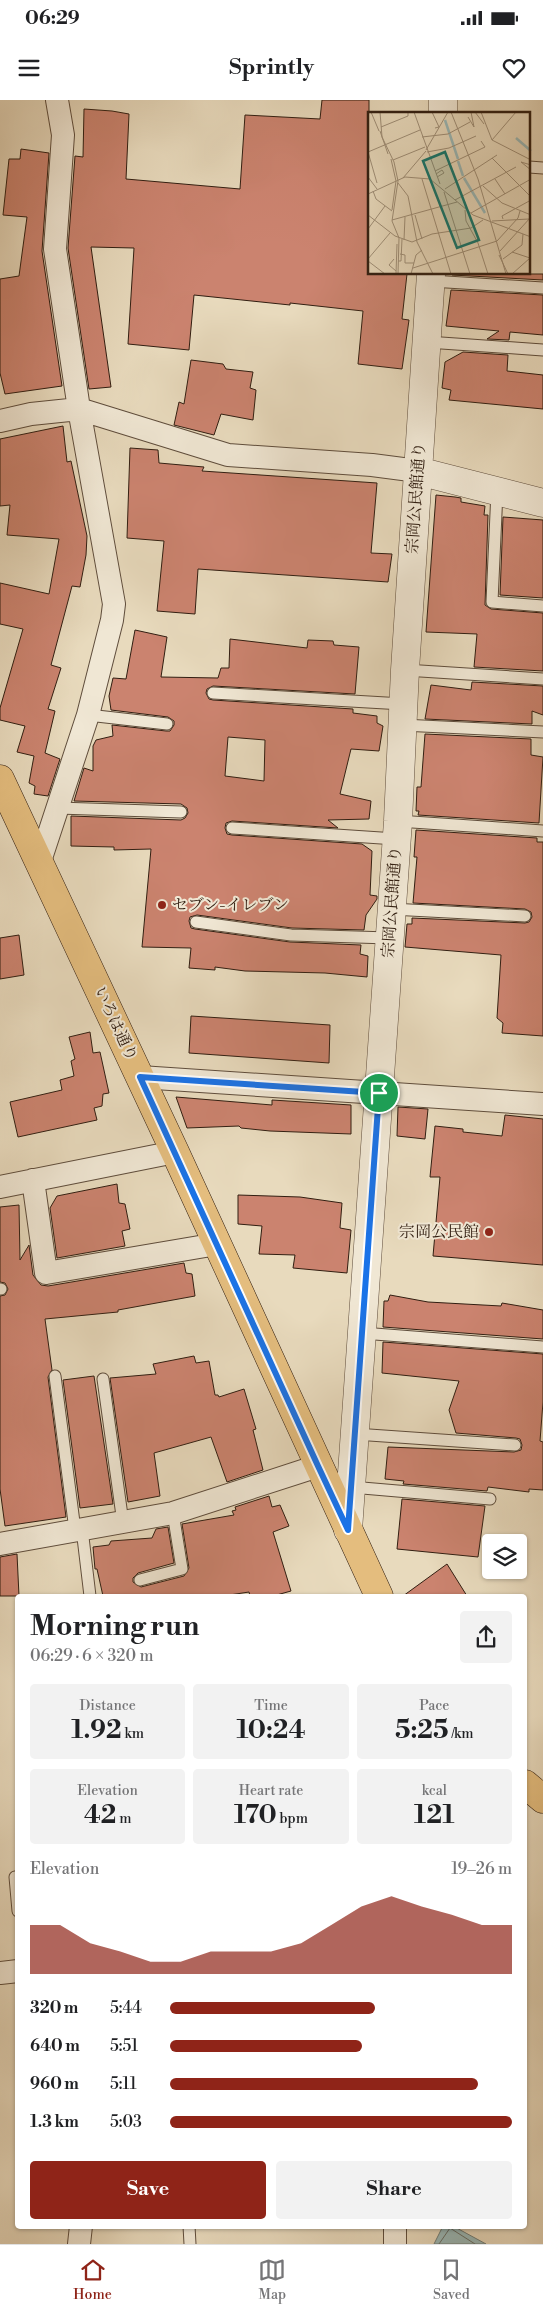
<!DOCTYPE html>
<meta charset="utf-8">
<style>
:root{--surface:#fff;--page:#f2f2f2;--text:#202124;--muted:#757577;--line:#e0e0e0;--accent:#8f2418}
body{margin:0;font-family:"Libre Bodoni","Noto Serif JP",serif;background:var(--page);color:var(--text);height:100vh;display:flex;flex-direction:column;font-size:19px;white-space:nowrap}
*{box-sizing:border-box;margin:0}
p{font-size:16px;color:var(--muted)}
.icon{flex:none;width:28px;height:28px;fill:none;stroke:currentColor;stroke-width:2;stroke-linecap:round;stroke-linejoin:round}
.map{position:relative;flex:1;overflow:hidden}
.panel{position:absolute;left:15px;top:1494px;width:512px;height:635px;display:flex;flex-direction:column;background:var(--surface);border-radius:5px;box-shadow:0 1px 4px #0004}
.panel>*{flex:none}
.fabs{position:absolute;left:482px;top:1434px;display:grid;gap:10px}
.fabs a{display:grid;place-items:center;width:45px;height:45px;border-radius:5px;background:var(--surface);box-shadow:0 1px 4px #0004;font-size:25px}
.pin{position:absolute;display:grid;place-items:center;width:42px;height:42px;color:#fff;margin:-21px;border:2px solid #fff;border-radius:50%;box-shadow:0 1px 5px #0007}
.round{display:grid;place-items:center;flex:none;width:52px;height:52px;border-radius:5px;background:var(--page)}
.overview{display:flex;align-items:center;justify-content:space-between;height:85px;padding:0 15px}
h1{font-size:28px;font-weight:700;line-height:38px}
.stats{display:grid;grid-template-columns:repeat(3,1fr);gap:8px;height:85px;padding:5px 15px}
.stats div{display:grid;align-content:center;border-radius:5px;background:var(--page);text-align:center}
.stats b{font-size:25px;font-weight:700}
.stats small{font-size:14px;font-weight:400}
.stats p{font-size:14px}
.chart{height:140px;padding:10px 15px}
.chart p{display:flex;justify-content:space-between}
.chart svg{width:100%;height:90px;margin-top:5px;fill:var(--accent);opacity:.7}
.action{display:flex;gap:10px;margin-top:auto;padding:10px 15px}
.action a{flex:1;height:58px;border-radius:5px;background:var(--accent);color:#fff;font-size:20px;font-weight:700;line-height:58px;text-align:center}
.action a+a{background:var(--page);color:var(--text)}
ul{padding:0 15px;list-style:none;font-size:16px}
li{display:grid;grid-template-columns:80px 60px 1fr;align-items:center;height:38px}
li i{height:12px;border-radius:6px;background:var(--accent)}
.status{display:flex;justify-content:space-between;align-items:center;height:35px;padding:0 25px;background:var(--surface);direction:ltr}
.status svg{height:14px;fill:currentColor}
header{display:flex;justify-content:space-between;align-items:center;height:65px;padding:0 15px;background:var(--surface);font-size:22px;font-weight:700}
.menu{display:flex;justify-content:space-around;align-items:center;height:70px;border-top:1px solid var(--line);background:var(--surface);font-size:14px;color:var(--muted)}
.menu a{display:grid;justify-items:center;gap:2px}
.menu .on{color:var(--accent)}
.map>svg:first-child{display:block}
.water{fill:#99b9b9;stroke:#6f7b76}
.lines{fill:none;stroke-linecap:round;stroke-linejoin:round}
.shore{stroke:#656c65;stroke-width:1}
.building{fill:#cb836f;stroke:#311e11;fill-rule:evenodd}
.service-casing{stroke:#5f4d3c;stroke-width:13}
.minor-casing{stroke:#5f4d3c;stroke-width:24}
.tertiary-casing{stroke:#5f4d3c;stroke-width:29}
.primary-casing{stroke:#311e11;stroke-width:29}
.service{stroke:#f0e7d4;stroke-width:11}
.minor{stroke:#f0e7d4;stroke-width:22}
.tertiary{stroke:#f0e7d4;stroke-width:28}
.primary{stroke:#e4bd7e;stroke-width:28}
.route-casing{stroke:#fff;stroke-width:10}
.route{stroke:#1a73e8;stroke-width:6}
.poi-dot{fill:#8f2418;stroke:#f0e7d4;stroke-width:2}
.labels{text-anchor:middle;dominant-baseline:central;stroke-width:4;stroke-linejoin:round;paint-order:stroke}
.street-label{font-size:16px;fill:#311e11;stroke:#f0e7d4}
.poi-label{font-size:16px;fill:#311e11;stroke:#f0e7d4;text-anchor:start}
.inset-river{fill:none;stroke:#99b9b9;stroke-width:2.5}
.inset-road{fill:none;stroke:#9f8f78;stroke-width:1}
.view{fill:#0f766e;fill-opacity:0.15;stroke:#0f766e;stroke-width:2.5}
.inset-edge{fill:none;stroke:#311e11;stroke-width:2.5}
</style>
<div class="status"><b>06:29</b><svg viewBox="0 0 49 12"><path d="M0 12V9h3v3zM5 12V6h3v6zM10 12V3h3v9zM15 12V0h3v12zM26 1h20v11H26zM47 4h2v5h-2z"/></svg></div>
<header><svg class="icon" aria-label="menu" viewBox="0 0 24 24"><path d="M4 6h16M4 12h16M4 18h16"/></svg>Sprintly<svg class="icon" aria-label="heart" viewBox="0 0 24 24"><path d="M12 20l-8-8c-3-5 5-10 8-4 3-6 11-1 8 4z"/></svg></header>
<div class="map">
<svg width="543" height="2144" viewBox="0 0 543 2144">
<rect width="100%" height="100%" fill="#e8dabd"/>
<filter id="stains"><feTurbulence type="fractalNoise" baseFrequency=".004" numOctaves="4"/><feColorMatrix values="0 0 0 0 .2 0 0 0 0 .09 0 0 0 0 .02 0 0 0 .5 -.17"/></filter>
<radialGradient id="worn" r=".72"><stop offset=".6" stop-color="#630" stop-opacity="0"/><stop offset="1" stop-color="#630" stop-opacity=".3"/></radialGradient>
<path class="water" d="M443,2126H453L486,2144H434Z"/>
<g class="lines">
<path class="shore" d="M439,2144L450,2128L475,2144"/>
</g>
<path class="building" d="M322,0H369V174H407L402,219L409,220L402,269L358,264L363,211L290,203V205L194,195L189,250L128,244L134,148L91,147L111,287L89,289L68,148L75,56L83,57L84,9L112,11L129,14L126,79L240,89L245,15L320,19Z
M21,49L49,53L42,151L62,286L5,294L0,273V179L19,176L27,117L3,115L9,59H20Z
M452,174H543V180L452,175Z
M451,190L543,195V235L510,232L509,240L487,239L499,231L446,226Z
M463,252L508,255L507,271L543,275V309L449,300L451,290L442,288L445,262Z
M191,260L223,264L226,269L253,272L250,288L256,290L253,320L221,314L214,335L174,325L179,302L184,304Z
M63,326L67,362L71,361L87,436L86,455L80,487L72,486L51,565L61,568L48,609L55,611L45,653L60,659L48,696L34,694L35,686L29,683L34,656L17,652L25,626L0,620V608L23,529L0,524V483L49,494L59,439L7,435L10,405L0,406V339Z
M130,348L158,350L159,363L204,367L202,371L377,383L371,453L392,454L388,482L198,469L195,514L157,511L164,441L127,438Z
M436,395L455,397L461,398V402L485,406L484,415H488L485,505L491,509L543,513V571L474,567L477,534L426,532Z
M503,417L543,420V498L500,495Z
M135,530L167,537L161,577L218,578L221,568H229L230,539L307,548L308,540L333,541L334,545L359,547L355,594L213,586L207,589L206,593L209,599L213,600L353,609V613L377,616V623L383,626L379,651L351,649L340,694L371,701L369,719L328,720L338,728L232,721L226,723L225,728L227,734L232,735L362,744L372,751L370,795L377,796V799L366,815L364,830L292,828L197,815L190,817L189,821L191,828L195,829L290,842L361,845L360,854L368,856L367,877L325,873L245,871L215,867V870L189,868L191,848L142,847L151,749L114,750V747L71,746V716L181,720L185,718L188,713L187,708L181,704L74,701L84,668L93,671V646L96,640L113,636L112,625L166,631H170L174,625V621L168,617L111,610L109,596L113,578L126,579ZM228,637L265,640L264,681L225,676Z
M472,582L543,586V615L532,611V624L425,619L431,585L471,590Z
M425,634L531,639V655L543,657L539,723L418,715L419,711H416L417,687H421Z
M416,730L537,738V742H543V936L502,933L503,923L497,918L501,855L405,847L407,824H412V818L525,823L529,822L532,817L531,812L525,809L413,803L417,757H414Z
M19,835L24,875L0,879V838Z
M191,916L330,925L329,963L189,953Z
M90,932L93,953L100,952L109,993L103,994L102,1006L94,1008L97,1020L18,1037L10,1002L62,990L60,980L74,976L71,961L75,959L69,937Z
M176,997L272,1005V1000L351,1005V1034L270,1031L241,1028L239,1026L187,1028Z
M398,1007L428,1009L425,1039L397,1036Z
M505,1015L543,1019V1165L433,1156L440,1077H430L435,1026L463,1029V1032L502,1036Z
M117,1084L119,1103L125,1104L130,1129L122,1131L125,1146L57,1158L50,1108L57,1096Z
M238,1095L300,1097L342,1103L340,1128L351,1130L347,1173L293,1168L295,1155L259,1154L262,1126L238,1124Z
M19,1105L20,1160L29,1145L33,1175L41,1185L48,1186L184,1163L186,1173L192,1174L195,1196L118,1210V1212L45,1219L52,1270L48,1277L66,1417L5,1426L0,1389V1196L5,1195L8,1189L5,1183L0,1182V1107Z
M390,1195L428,1202L501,1206L502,1203L543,1210V1239L383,1227L384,1201H388Z
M383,1242L543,1254V1302L540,1341L543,1342V1390L529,1389V1392L488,1387L487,1391L403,1384L404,1381L385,1379L388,1347L514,1352L521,1350L522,1345L520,1339L516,1338L456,1333L449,1310L459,1281L382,1273Z
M194,1256L196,1263L209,1261L215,1295H218L219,1297L244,1289L256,1329L253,1330L263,1370L227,1382L211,1337L154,1353L160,1396L128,1402L110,1278L156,1274L153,1264Z
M94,1276L113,1404L80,1408L63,1280Z
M269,1396L272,1407L280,1405L289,1426L273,1432L291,1491L273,1496H250L249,1492L223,1496H103L97,1469H95L93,1447L109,1445L111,1441L152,1438L156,1429L168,1427L174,1463L138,1473L133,1478V1482L141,1487L184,1476L189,1468L182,1424L234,1415L232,1411L236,1410L235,1407Z
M402,1399L485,1406L478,1457L397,1449Z
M17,1454L19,1496H0V1457Z
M447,1464L467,1496H403Z"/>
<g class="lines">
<defs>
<path id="service" d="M529,67L543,68
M431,181L543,188
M427,242L543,250
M497,391L492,502L543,506
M405,570L543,579
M213,593L403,604
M88,615L167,624
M402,625L543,632
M58,708L181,712
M398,721L543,731
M232,728L396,739
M391,809L525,816
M196,822L291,835L389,838
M0,1189H1
M362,1233L543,1247
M55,1276L75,1430
M103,1279L123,1423
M355,1334L515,1345
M351,1387L490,1399
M82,1429L90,1496
M140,1480L182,1469L173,1413
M15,1777L18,1811
M189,2126L190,2144"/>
<path id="minor" d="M0,321L31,314L79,309L228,355L372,365L418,371
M40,761L88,615L112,520L114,504L79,309L55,149L63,35L57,0
M140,977L543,1004
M33,1080L46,1173L217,1144
M0,1087L175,1052
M0,1444L173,1413L318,1366
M0,1873L18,1871
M395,2126V2144
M79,2144L81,2126"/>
<path id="tertiary" d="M443,14V0
M418,371L543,403
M348,1430L398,721L405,570L431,174"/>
<path id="primary" d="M0,679L175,1052L379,1496
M525,1684L543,1699"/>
</defs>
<use href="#service" class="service-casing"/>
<use href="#minor" class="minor-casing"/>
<use href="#tertiary" class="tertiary-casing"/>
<use href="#primary" class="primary-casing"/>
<use href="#service" class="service"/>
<use href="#minor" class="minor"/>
<use href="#tertiary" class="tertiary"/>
<use href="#primary" class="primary"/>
</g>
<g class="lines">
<defs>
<path id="route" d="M140,977L379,993L348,1430L318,1366Z"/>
</defs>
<use href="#route" class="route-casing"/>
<use href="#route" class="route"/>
</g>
<g class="poi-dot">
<circle cx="162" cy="805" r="5"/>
<circle cx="489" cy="1132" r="5"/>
</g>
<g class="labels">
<g class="street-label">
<text transform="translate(416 398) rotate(-86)">宗岡公民館通り</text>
<text transform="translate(392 802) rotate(-86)">宗岡公民館通り</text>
<text transform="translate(116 924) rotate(65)">いろは通り</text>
</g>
<g class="poi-label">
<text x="172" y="805">セブン-イレブン</text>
<text x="479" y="1132" text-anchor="end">宗岡公民館</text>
</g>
</g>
<g transform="translate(368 12)">
<rect width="162" height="162" fill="#e8dabd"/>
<path class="inset-river" d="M77,8L90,47M148,26L163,39M90,49L95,64M96,66L117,101"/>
<path class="inset-road" d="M3,0L11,19M12,0L14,25L26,50L30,69L24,109L31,126L30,162M46,0L72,72M64,0L71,15L67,16M83,0L110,67L138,162M107,0L116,12M113,0L124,28L163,48M100,5L106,15L103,0M13,15L40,4V0M12,19L20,42M54,25L80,22L102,10M124,28L148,0M58,38L80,0M0,40L52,18M0,40L9,71M59,40L81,36L108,24M124,46L163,85M23,47L28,69L24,98M25,48L57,35M163,53L153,50L163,58M67,59L117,35L113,29M68,62L74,58L76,61L69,65M0,65L9,77M35,66L58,39M54,67L83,162M127,67L137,82M30,71L40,84L49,130L65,162M115,74L134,91L163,103M77,77L129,43M5,79L8,87L24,99M76,80L102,162M0,82L37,65L62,67L105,103L163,125M87,88L148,55M97,98L98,109L110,131L120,162M103,101L163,67M0,103L27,124L44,130L64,122L103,116L115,108M47,103L54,127M135,107L134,104L163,88M24,108L89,90M124,109L161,107M0,117L17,94M36,128L37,105M132,139L163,105M144,140L162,146M32,142L37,143V151H46M131,143L140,162M0,147L22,121M26,147L21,153L28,159M135,147L154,133L155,122M0,149L17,162M30,149H33L34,127M45,156L129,129L150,106L152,99M28,162L29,132M43,162L48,143L54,138M144,162L162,146"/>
<path class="view" d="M77,40L111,128L89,136L55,49Z"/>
<rect width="162" height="162" class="inset-edge"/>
</g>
<rect width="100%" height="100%" filter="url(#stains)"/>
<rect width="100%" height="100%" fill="url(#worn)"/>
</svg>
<div class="fabs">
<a><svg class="icon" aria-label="layers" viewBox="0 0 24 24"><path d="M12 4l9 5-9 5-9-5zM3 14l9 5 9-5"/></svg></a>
</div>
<div class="pin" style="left:379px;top:993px;background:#1e9e55"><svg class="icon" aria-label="arrive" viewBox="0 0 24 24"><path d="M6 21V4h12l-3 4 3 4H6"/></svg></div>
<section class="panel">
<div class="overview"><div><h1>Morning run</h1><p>06:29 · 6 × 320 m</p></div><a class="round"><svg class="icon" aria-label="share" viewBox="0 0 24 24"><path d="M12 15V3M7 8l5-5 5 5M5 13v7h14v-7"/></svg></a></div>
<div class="stats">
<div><p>Distance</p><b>1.92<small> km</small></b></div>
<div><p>Time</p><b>10:24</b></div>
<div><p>Pace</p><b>5:25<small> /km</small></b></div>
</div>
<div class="stats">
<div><p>Elevation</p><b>42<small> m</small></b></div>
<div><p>Heart rate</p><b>170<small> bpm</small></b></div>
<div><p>kcal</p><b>121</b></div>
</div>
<div class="chart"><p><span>Elevation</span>19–26 m</p>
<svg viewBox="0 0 160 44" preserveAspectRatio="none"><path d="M0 44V20L10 20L20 29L30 33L40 38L50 38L60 33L70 33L80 33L90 29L100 20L110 11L120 6L130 11L140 15L150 20L160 20V44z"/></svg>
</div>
<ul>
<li><b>320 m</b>5:44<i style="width:60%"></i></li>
<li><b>640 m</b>5:51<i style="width:56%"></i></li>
<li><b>960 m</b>5:11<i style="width:90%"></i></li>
<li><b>1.3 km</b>5:03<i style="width:100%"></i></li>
</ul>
<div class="action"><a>Save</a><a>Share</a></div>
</section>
</div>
<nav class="menu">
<a class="on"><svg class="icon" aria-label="home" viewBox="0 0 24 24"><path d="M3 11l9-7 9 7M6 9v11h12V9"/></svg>Home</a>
<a><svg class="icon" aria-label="map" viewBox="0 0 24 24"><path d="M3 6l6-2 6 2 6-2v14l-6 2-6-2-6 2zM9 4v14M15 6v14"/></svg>Map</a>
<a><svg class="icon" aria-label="saved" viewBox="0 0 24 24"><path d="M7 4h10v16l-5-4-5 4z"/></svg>Saved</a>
</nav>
